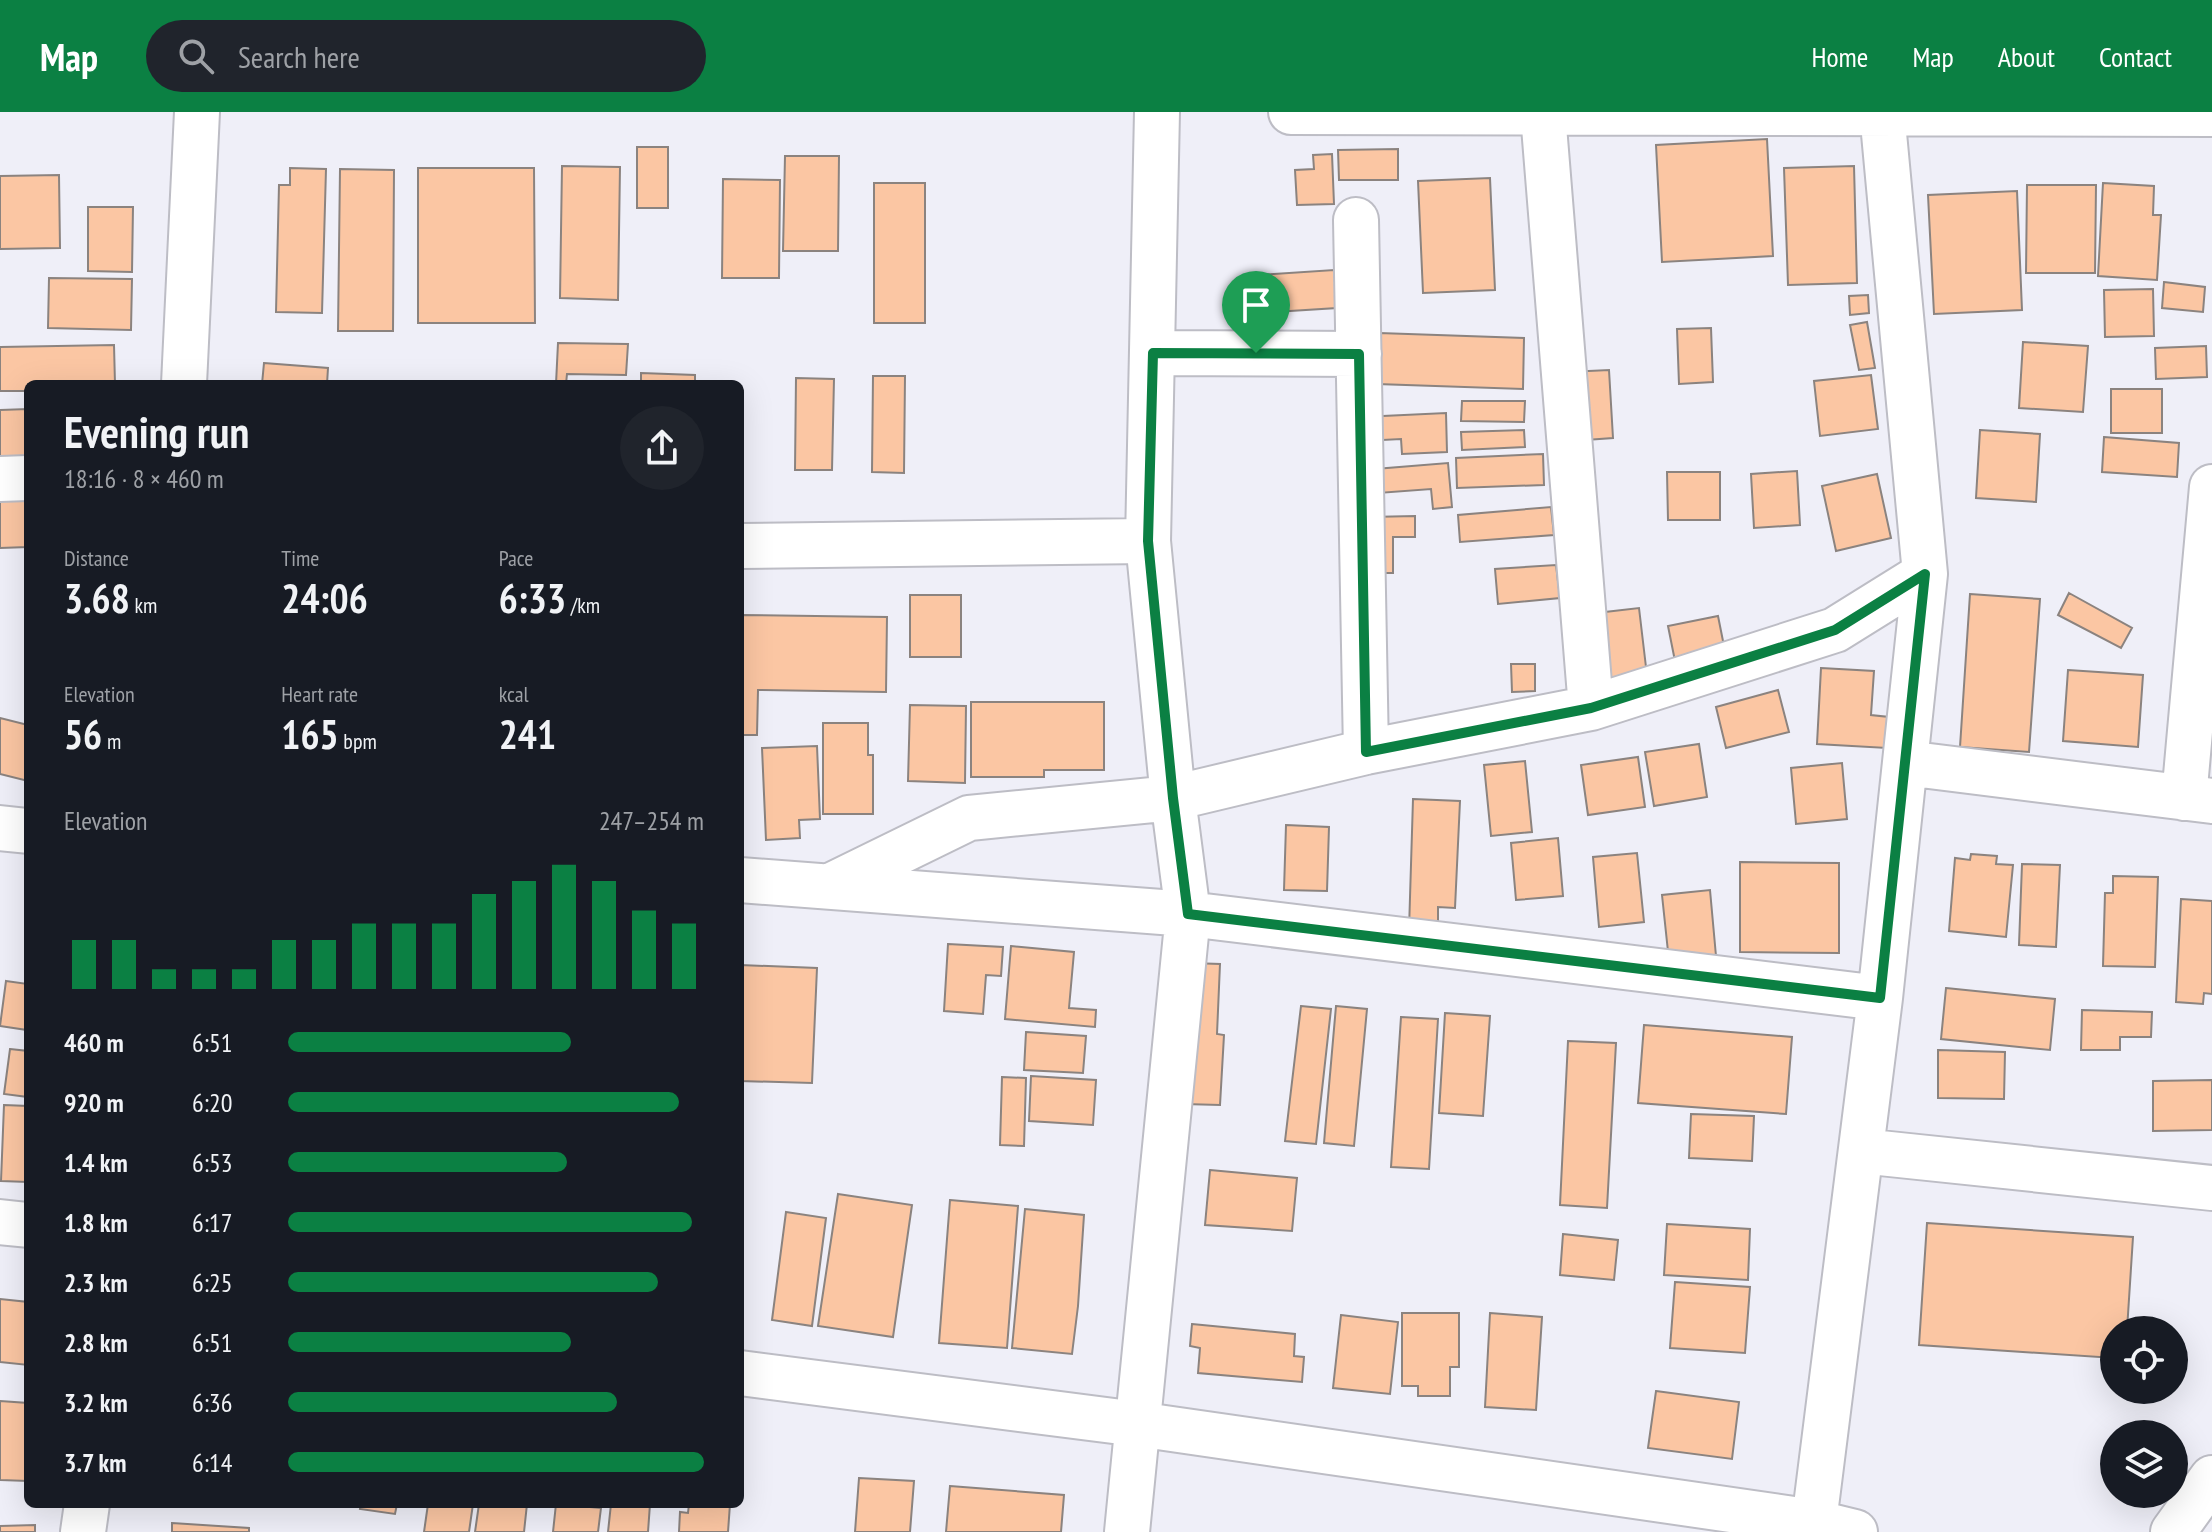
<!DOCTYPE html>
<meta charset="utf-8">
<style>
:root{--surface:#171b24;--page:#20242c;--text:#f1f3f6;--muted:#9ea1a6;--accent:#0b8043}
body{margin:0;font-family:"PT Sans Narrow",sans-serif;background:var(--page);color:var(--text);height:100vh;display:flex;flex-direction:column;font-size:30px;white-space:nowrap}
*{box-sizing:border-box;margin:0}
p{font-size:26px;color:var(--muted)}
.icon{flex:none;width:44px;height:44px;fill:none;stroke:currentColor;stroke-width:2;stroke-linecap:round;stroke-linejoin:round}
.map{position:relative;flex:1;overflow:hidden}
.drawer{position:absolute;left:24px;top:268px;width:720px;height:1128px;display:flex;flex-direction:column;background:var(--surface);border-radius:12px;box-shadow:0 8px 32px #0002}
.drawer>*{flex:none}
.buttons{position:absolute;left:2100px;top:1204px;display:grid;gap:16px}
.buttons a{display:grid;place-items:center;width:88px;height:88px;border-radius:50%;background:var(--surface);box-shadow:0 8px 32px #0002;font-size:40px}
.pin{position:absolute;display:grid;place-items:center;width:68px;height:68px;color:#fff;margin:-82px -34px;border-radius:50% 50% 50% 0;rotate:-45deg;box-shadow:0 0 8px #0007}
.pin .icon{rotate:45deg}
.round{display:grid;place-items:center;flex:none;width:84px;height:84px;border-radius:42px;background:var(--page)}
.headline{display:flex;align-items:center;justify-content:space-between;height:136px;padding:0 40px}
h1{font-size:44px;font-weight:800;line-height:60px}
.stats{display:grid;grid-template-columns:repeat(3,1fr);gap:12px;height:136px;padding:8px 40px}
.stats div{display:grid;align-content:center}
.stats b{font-size:40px;font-weight:800}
.stats small{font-size:22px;font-weight:400}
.stats p{font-size:22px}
.chart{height:224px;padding:16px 40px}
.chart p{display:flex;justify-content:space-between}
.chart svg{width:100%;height:144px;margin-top:8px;stroke:var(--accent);stroke-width:6}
ul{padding:0 40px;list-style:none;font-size:26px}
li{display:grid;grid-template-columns:128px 96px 1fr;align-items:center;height:60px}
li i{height:20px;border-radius:10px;background:var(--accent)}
header{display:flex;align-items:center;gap:48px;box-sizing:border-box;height:112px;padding:0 40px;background:var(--accent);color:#fff}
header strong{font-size:38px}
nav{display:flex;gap:44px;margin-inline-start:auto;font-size:28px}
.search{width:560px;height:72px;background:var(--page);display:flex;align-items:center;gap:20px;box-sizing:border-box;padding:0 28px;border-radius:44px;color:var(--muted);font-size:30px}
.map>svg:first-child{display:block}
.building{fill:#fbc6a3;stroke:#8b837f;stroke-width:2}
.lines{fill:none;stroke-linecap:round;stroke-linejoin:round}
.minor-casing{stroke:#bdbdc5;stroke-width:48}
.minor{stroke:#fff;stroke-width:44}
.route-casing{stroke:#fff;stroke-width:16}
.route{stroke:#0b8043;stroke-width:10}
</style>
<header>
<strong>Map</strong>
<div class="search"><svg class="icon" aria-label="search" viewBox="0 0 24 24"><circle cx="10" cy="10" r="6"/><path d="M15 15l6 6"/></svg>Search here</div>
<nav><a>Home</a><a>Map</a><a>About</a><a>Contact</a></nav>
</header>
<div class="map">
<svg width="2212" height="1420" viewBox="0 0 2212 1420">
<rect width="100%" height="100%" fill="#efeff8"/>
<path class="building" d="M1767,27L1773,144L1662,150L1656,33Z
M637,35H668V96H637Z
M1398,37V68H1339L1338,38Z
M1332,42L1334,92L1297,93L1295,58L1314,57L1313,43Z
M785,44H839L838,139H783Z
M562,54L620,55L618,188L560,186Z
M1854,54L1857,171L1788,173L1784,56Z
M290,56L326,57L322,201L276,200L279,73H290Z
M418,56H534L535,211H418Z
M340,57L394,58L393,219H338Z
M59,63L60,136L0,137V64Z
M1490,66L1495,178L1423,181L1418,69Z
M723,67L780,68L779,166H722Z
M874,71H925V211H874Z
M2103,71L2154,74L2153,103H2161L2157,168L2098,164Z
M2027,73H2096L2095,161H2026Z
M2017,79L2022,198L1934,202L1928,83Z
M88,95H133L132,160L88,159Z
M1334,158L1337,196L1260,201L1258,163Z
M49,166L132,167L131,218L48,216Z
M2164,170L2205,175L2203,200L2162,196Z
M2153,177L2154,224L2105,225L2104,178Z
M1868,183L1869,201L1850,203L1849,184Z
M1867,210L1875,256L1859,258L1850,213Z
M1711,216L1713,270L1679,272L1677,217Z
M1379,221L1524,226L1523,277L1377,272Z
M2023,230L2088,234L2083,300L2019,296Z
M558,231L628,232L626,263L567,262L566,272H556Z
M114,233L115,272H28V279H0V235Z
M2206,234L2207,265L2156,267L2155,236Z
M264,251L328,256L327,272H262Z
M1609,258L1613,326L1572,329L1568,260Z
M641,261L695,263V272H641Z
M1871,263L1878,317L1820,324L1814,269Z
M873,264H905L904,361L872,360Z
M796,266L834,267L832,358H795Z
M2111,277H2162V321H2111Z
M1462,289H1525L1524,310L1461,309Z
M28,297V365H0V298Z
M1446,301L1447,340L1402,342L1401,327L1363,329L1362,305Z
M1524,318L1525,335L1462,338L1461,320Z
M1980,318L2040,322L2036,390L1976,386Z
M2104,325L2179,331L2177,365L2102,360Z
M1543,342L1544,373L1457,376L1456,346Z
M1448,351L1452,395L1433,397L1431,377L1365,382L1363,358Z
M1797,359L1800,413L1754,416L1751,362Z
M1667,360H1720V408H1668Z
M1877,362L1891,426L1836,439L1822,374Z
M28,374V435L0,436V375Z
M1551,395L1554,423L1460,430L1458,403Z
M1415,404V425H1393V461H1369V405Z
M1556,453L1560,486L1498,492L1495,457Z
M2069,481L2132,516L2121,536L2058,503Z
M1970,482L2040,487L2029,640L1960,635Z
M910,483H961V545H910Z
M1639,496L1648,572L1597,578L1588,502Z
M740,503L887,505L886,580L758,578L757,623H740Z
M1718,504L1726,544L1676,554L1668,514Z
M1511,552H1535V579L1512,580Z
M1821,556L1874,559L1871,603L1889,605L1887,636L1817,632Z
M2068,558L2143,563L2138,635L2063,629Z
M1778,578L1789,620L1726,636L1716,595Z
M971,590H1104V658H1044V665H971Z
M910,593L966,594L965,671L908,669Z
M0,606L28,613V669L0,662Z
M823,611H868V643H873V702H823Z
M1699,632L1707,685L1654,694L1645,640Z
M817,634L820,707L799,708L800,726L766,728L762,636Z
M1638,645L1645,695L1588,703L1581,653Z
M1525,649L1532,720L1491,724L1484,653Z
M1842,651L1847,707L1796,712L1791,656Z
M1413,687L1460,689L1455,796L1438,795V819L1409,818Z
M1286,713L1329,715L1327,779L1284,778Z
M1558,726L1563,784L1516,788L1511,731Z
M1637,741L1644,810L1599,815L1593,745Z
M1971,742L1997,744L1996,752L2013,753L2006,825L1949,819L1955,746L1970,748Z
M1740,750L1839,751V841L1740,840Z
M2022,752L2060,753L2056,835L2019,833Z
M2113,764L2158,765L2155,855L2103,854L2105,781H2113Z
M1710,778L1716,844L1669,849L1662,783Z
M2181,787L2212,789V882L2204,881L2203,892L2176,890Z
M948,832L1003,835L1001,864L986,863L983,902L944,899Z
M1011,834L1074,840L1069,896L1096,898L1095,915L1005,907Z
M1191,851L1220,852L1217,922L1224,923L1220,993L1184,992Z
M740,853L817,856L812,971L740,969Z
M6,869L28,872L27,918L0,914Z
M1946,876L2055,887L2050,938L1941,927Z
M1301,894L1331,897L1316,1032L1285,1029Z
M1336,894L1367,897L1354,1034L1324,1031Z
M2082,898L2152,900L2151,925H2120V938H2081Z
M1445,901L1490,904L1483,1004L1439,1001Z
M1401,905L1438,907L1429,1057L1391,1055Z
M1644,913L1792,925L1786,1002L1638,991Z
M1026,920L1086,924L1083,961L1024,958Z
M1568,929L1616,931L1607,1096L1560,1093Z
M10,937L28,939V985L4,982Z
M1938,938L2005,940L2004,987L1938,986Z
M1031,964L1096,968L1093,1013L1029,1009Z
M1002,965L1026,966L1024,1034L1000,1033Z
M2212,968V1018L2153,1019V969Z
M4,993L28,994V1070L1,1069Z
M1691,1002L1754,1004L1752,1049L1689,1046Z
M1210,1058L1297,1066L1292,1119L1205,1113Z
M838,1082L912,1093L893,1225L818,1214Z
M950,1088L1018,1094L1007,1236L939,1231Z
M1025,1097L1084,1103L1078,1194L1072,1242L1012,1236Z
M786,1100L826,1106L812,1214L772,1208Z
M1927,1111L2133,1125L2127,1218H2114V1246L1919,1233Z
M1667,1112L1750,1117L1748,1168L1664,1163Z
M1563,1122L1618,1128L1614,1168L1560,1163Z
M1675,1170L1750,1175L1745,1241L1670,1236Z
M0,1187L28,1190V1253L0,1250Z
M1402,1201H1459V1255H1450V1284H1418V1274H1402Z
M1490,1201L1542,1205L1536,1298L1485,1295Z
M1341,1203L1398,1210L1390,1282L1333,1276Z
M1192,1212L1295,1222L1294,1244L1304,1245L1302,1270L1198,1261L1200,1236L1190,1234Z
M1656,1279L1739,1290L1732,1347L1648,1336Z
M0,1289L28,1291V1369L0,1368Z
M859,1366L914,1369L910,1420H855Z
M950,1374L1064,1383L1061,1420H946Z
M361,1392H397L395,1402L360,1397Z
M428,1392H473L469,1420H424Z
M479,1392H527L524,1420H475Z
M556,1392L601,1396L598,1420H553Z
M611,1392H650L648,1420H608Z
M689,1392H730L728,1420H679L680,1400L688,1401Z
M172,1411L249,1416V1420H172Z
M35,1413V1420H0V1414Z"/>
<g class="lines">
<defs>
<path id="minor" d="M1291,0L2212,2
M1543,2L1591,596
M1356,108L1366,640
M1153,241L1359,242
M184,272L197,0
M0,367L28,366
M740,434L1148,429
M1905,651L2212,689
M2184,686L2212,375
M0,716L28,719
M740,768L1188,802L1880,886
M830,774L969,706L1173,686L1366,640L1591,596L1835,518L1925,462
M1861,1039L2212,1076
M0,1110L28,1113
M740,1261L1137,1312L1814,1410L1855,1420
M1814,1410L1880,886L1925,462L1882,0
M83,1420L87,1392
M1127,1420L1188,802L1173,686L1148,429L1157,0
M2173,1420L2212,1366"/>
</defs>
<use href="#minor" class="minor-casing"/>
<use href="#minor" class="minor"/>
</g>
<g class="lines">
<defs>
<path id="route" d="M1153,241L1359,242L1366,640L1591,596L1672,570L1835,518L1925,462L1880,886L1188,802L1173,686L1148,429Z"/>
</defs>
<use href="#route" class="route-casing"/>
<use href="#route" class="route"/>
</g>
</svg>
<div class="buttons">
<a><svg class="icon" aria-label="locate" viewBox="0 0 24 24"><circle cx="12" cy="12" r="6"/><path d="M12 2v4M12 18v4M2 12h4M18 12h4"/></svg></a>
<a><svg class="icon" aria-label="layers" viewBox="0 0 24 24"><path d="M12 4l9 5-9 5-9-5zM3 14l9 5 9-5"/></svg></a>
</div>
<div class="pin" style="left:1256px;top:241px;background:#1e9e55"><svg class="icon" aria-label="arrive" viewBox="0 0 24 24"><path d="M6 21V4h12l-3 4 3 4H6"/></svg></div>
<section class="drawer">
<div class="headline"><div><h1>Evening run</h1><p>18:16 · 8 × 460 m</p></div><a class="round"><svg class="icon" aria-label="share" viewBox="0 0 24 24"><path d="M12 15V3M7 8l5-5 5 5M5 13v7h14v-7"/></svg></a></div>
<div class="stats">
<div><p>Distance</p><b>3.68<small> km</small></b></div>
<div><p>Time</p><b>24:06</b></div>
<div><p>Pace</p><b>6:33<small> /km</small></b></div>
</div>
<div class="stats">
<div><p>Elevation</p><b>56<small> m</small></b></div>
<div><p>Heart rate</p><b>165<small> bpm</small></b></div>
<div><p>kcal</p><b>241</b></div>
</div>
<div class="chart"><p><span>Elevation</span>247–254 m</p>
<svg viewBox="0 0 160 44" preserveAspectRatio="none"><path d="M5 44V29M15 44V29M25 44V38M35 44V38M45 44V38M55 44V29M65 44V29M75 44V24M85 44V24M95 44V24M105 44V15M115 44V11M125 44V6M135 44V11M145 44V20M155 44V24"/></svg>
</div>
<ul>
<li><b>460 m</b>6:51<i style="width:68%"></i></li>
<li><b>920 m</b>6:20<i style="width:94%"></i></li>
<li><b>1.4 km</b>6:53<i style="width:67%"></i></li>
<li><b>1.8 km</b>6:17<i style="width:97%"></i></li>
<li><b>2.3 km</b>6:25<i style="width:89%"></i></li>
<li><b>2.8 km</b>6:51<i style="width:68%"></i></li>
<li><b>3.2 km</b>6:36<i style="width:79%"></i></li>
<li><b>3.7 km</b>6:14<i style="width:100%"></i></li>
</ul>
</section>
</div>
